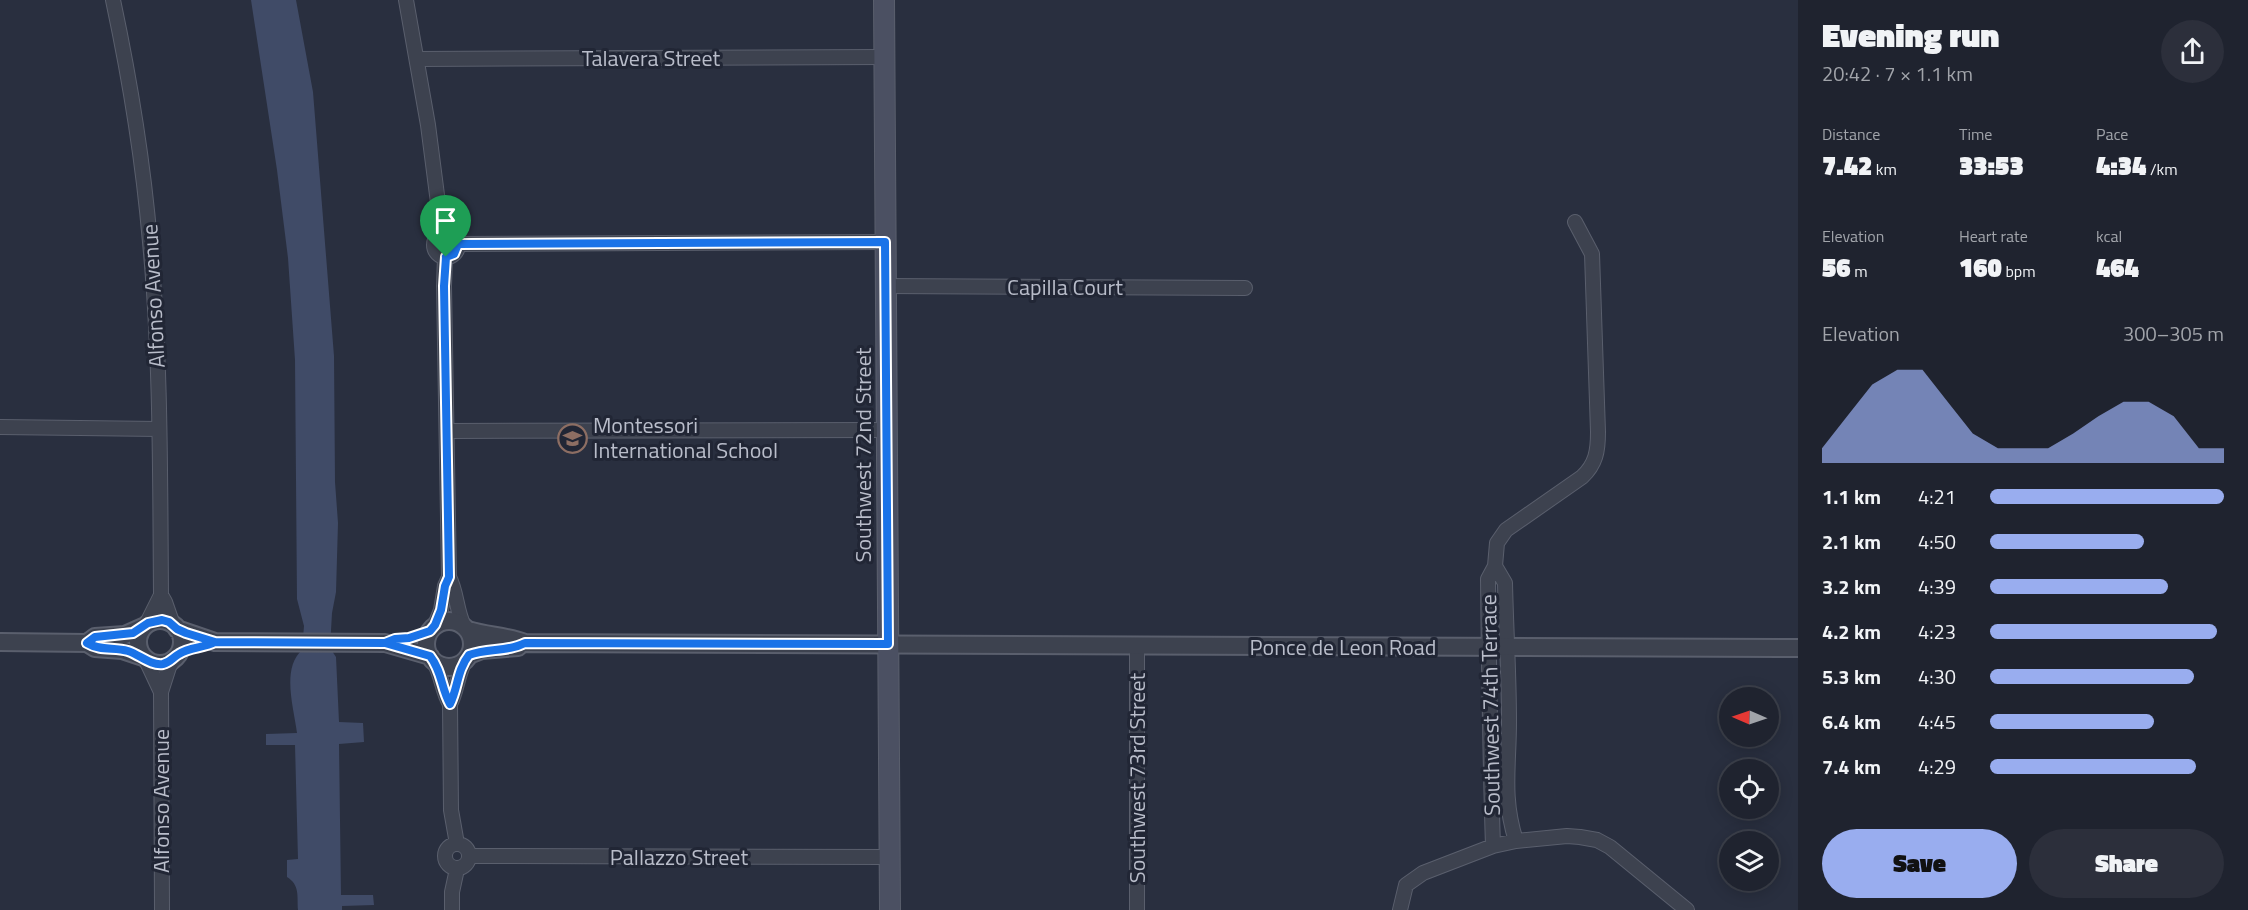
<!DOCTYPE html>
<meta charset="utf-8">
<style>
:root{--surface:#1f232f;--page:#2c2f3b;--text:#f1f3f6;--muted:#a1a4aa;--line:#3c404b;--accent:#99adef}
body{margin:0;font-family:"Titillium Web",sans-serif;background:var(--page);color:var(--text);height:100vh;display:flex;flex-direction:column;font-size:22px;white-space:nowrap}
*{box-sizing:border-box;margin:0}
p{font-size:20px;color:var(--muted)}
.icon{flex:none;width:33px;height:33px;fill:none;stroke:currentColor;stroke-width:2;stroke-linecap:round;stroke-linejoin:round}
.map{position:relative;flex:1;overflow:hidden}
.panel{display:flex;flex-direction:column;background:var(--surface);width:450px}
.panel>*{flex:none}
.needle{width:39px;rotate:272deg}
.buttons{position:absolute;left:1719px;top:687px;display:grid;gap:12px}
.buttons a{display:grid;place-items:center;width:60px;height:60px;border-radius:50%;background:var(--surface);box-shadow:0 3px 15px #0003,0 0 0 2px var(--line);font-size:30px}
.pin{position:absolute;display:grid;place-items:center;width:51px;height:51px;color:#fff;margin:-62px -26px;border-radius:50% 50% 50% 0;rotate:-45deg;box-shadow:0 0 6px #0007}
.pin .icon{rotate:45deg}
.round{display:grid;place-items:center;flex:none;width:63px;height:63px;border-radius:32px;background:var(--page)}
.headline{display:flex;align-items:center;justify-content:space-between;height:102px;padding:0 24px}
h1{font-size:33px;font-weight:800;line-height:45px}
.metrics{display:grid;grid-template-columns:repeat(3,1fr);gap:9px;height:102px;padding:6px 24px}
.metrics div{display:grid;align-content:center}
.metrics b{font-size:26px;font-weight:800}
.metrics small{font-size:16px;font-weight:400}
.metrics p{font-size:16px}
.chart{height:168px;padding:12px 24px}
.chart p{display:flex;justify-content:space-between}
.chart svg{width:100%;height:108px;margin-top:6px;fill:var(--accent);opacity:.7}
.primary-button{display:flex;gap:12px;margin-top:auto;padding:12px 24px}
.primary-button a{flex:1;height:69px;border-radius:36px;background:var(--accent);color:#111;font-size:24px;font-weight:800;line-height:69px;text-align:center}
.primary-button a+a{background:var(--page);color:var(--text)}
ul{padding:0 24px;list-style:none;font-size:20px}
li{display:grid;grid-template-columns:96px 72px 1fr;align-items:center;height:45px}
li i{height:15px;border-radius:8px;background:var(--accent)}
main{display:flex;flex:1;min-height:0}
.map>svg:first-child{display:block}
.water{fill:#404b67}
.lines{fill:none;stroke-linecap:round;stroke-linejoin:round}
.minor-casing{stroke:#5a5f6d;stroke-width:16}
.tertiary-casing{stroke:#5a5f6d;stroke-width:20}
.secondary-casing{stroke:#5a5f6d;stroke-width:22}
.minor{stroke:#3d424f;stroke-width:14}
.tertiary{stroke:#3d424f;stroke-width:16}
.secondary{stroke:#4b5062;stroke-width:20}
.route-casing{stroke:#fff;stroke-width:12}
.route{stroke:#1a73e8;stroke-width:8}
.labels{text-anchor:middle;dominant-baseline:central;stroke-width:6;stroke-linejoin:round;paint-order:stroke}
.street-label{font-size:22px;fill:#b9bdca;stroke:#212635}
.poi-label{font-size:22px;fill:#b9bdca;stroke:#212635;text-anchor:start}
</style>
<main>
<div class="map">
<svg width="1798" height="910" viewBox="0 0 1798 910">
<rect width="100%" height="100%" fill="#292f3f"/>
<path class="water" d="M251,0H296L313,92L334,356L335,482L338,523L336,592L332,613L330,648L336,657L339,722L363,723L364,742L339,744L341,895H373L374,905L342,906V910H298C297,896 300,885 287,877V860L298,859L295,745H266V734L297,733C294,708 281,669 302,650L304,626L297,599L295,360L288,258L277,170Z"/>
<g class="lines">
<defs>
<path id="minor" d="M113,0C130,80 143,160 150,242C161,359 160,478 161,595L165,602L173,625
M406,0L428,125L442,234
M418,59L884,57
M434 245a12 12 0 1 1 24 0a12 12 0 1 1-24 0Z
M458,244L885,242
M885,286L1245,288
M0,427L159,429
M447,431L887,430
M1495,566L1505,583C1506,629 1509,675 1509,722C1509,766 1502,797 1516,841
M449,577C457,592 456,610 464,626
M146,625L161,595
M435,625L441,610L445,586L449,577L444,286L445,257
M146,660L161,692
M434,662C442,676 442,691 450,704L451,810L457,844
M450,704C457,691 457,676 465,661
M445 856a12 12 0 1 1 24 0a12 12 0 1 1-24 0Z
M1493,846C1490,757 1489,668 1488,579L1495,566L1497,543L1506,530L1582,477C1596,464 1598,451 1598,432L1592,254L1575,222
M469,856L889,857
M162,910L161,692L169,667L174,658
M452,910V892L457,869
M1137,910V645
M1400,910L1406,885L1423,873L1493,846L1516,841L1567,836L1580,837L1597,840L1610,847L1687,910"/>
<path id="tertiary" d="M138 642a22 22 0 1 1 44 0a22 22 0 1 1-44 0Z
M426 644a23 23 0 1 1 46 0a23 23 0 1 1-46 0Z
M177,629L215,642L385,643L430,656
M468,630C487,636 507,636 525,643L1798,648
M0,642L87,643L95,648L122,650L143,657
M87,643L95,637L125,635L143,627
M469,655L482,650L518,647"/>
<path id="secondary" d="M884,0L890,910"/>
</defs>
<use href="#minor" class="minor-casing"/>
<use href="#tertiary" class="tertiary-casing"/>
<use href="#secondary" class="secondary-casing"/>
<use href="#minor" class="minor"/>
<use href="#tertiary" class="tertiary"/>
<use href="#secondary" class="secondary"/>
</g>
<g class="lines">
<defs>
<path id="route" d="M446,257L444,286L449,577L445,586L441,610L435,625L430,631L409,638L395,639L385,643L215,642C204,648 189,647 179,654C173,657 171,662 163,664C151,666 140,655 128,651C114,647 100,651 87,643L95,637L133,633L148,623L162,620L169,622L177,629L186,633L215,642L385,643L430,656C442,671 441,688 450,704C458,688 457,670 469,655C488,648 508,652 525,643L888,644L885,242L458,244L454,254L446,257"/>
</defs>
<use href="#route" class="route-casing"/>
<use href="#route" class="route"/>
</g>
<defs>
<symbol id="school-ring" viewBox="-11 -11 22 22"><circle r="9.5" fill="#212635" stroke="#8d6e63" stroke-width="1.5"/><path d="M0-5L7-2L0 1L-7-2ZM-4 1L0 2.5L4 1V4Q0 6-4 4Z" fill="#8d6e63"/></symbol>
</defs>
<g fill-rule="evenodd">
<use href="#school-ring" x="556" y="422" width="33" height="33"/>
</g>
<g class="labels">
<g class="street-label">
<text x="651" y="58">Talavera Street</text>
<text x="1065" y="287">Capilla Court</text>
<text transform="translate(153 296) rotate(-93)">Alfonso Avenue</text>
<text transform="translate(863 455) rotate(-90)">Southwest 72nd Street</text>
<text x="1343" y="647">Ponce de Leon Road</text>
<text transform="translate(1490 705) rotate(-91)">Southwest 74th Terrace</text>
<text transform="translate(1137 778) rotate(-90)">Southwest 73rd Street</text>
<text transform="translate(161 801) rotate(-90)">Alfonso Avenue</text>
<text x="679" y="857">Pallazzo Street</text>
</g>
<g class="poi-label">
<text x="593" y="425">Montessori<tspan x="593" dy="25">International School</tspan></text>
</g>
</g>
</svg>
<div class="buttons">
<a><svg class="needle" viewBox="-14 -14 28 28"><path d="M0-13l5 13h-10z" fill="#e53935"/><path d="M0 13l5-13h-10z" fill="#a1a4aa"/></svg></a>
<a><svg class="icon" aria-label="locate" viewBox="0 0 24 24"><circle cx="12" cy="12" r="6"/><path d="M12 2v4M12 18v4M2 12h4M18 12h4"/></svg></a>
<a><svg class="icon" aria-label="layers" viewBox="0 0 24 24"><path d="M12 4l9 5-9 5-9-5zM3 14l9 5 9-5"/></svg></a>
</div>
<div class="pin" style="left:446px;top:257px;background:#1e9e55"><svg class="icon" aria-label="arrive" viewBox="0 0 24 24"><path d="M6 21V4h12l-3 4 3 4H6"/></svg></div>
</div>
<section class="panel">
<div class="headline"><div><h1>Evening run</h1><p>20:42 · 7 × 1.1 km</p></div><a class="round"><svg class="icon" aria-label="share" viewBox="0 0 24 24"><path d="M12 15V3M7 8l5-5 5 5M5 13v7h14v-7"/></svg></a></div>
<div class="metrics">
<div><p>Distance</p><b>7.42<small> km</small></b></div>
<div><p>Time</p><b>33:53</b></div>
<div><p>Pace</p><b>4:34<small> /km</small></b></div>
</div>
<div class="metrics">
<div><p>Elevation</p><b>56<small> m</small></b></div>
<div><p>Heart rate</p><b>160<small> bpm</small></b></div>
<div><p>kcal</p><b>464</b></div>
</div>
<div class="chart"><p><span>Elevation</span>300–305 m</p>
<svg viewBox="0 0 160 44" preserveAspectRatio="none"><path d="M0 44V38L10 25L20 12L30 6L40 6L50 19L60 32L70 38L80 38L90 38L100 32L110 25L120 19L130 19L140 25L150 38L160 38V44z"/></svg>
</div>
<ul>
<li><b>1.1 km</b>4:21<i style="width:100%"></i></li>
<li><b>2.1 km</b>4:50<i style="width:66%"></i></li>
<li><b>3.2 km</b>4:39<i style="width:76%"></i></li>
<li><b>4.2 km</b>4:23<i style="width:97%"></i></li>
<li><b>5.3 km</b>4:30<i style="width:87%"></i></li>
<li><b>6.4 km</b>4:45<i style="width:70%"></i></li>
<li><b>7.4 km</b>4:29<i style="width:88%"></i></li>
</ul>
<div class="primary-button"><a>Save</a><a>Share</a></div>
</section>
</main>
